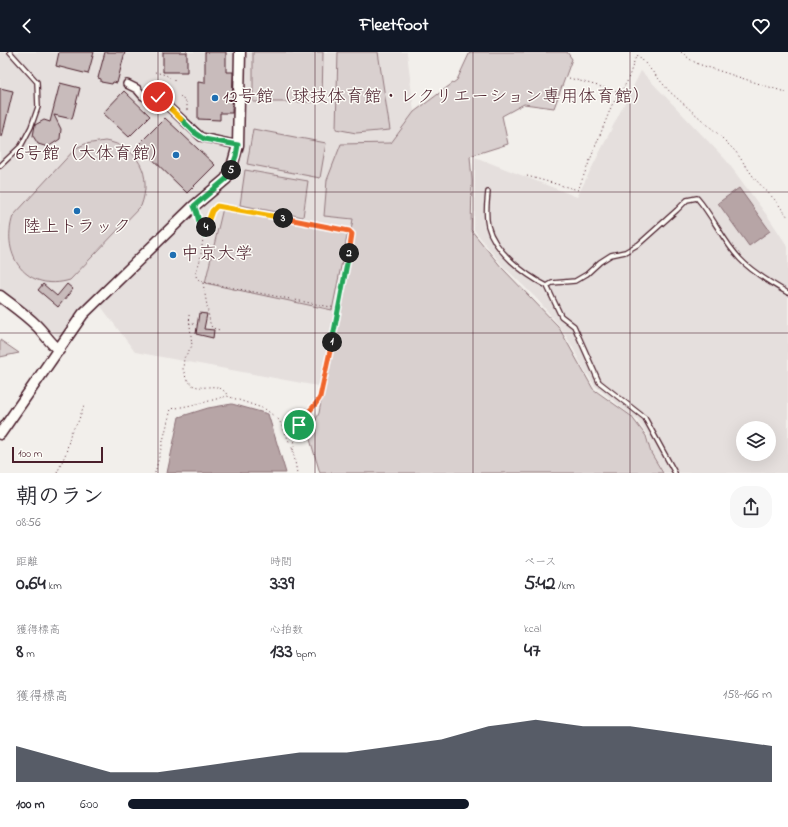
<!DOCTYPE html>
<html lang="ja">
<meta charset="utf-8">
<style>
:root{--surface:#fff;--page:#f7f7f7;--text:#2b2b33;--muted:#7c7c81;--accent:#111827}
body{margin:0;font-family:"Indie Flower","Klee One",sans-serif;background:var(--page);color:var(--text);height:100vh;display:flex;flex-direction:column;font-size:15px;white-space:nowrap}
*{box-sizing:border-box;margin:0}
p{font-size:13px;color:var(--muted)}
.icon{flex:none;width:22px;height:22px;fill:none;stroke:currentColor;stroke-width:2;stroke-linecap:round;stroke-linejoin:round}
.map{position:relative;height:421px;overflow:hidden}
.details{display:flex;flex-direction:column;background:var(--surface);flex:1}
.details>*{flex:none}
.fabs{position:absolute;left:736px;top:369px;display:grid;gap:8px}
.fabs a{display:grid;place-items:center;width:40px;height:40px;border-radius:50%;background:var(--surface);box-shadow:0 4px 16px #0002;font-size:20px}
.scale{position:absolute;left:12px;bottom:10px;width:91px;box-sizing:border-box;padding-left:4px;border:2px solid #4a1f2b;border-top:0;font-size:11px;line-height:14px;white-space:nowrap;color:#4a1f2b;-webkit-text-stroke:3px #fdfcf7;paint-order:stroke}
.pin{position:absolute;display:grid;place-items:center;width:34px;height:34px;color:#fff;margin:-17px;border:2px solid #fff;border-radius:50%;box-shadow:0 1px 4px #0007}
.km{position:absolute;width:20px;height:20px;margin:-10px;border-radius:50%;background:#222;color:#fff;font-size:11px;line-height:20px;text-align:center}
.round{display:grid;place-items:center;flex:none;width:42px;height:42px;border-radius:16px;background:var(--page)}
.overview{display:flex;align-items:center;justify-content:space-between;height:68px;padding:0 16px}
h1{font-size:22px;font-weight:700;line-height:30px}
.figures{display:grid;grid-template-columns:repeat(3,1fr);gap:6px;height:68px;padding:4px 16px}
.figures div{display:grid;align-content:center}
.figures b{font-size:20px;font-weight:700}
.figures small{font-size:11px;font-weight:400}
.figures p{font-size:11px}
.chart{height:112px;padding:8px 16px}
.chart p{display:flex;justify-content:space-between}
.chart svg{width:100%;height:72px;margin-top:4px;fill:var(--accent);opacity:.7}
ul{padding:0 16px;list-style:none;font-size:13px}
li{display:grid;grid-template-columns:64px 48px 1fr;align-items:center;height:30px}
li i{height:10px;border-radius:5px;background:var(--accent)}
header{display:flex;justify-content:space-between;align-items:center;height:52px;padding:0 16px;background:var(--accent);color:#fff;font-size:18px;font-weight:700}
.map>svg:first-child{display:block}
.built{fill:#e5dfdd;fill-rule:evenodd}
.green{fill:#d9d0cf;stroke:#92787d}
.water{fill:#b7a5a6;stroke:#8b6f75}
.building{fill:#c8bbbb;stroke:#4a1f2b}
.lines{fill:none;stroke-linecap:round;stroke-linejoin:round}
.lane-casing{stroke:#4a1f2b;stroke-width:6}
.street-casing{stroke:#4a1f2b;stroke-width:10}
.secondary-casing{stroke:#4a1f2b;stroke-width:13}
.path{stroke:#4a1f2b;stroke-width:1;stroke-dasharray:1 3;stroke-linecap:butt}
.lane{stroke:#fdfcf7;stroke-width:3.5}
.street{stroke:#fdfcf7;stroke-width:7}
.secondary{stroke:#fdfcf7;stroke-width:10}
.split-1-casing{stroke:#fff;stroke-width:8}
.split-2-casing{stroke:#fff;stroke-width:8}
.split-3-casing{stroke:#fff;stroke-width:8}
.split-4-casing{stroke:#fff;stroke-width:8}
.split-5-casing{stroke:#fff;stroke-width:8}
.split-6-casing{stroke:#fff;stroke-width:8}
.split-7-casing{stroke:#fff;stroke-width:8}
.split-1{stroke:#f0652b;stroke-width:5}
.split-2{stroke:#22a559;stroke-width:5}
.split-3{stroke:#f0652b;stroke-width:5}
.split-4{stroke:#f5b400;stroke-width:5}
.split-5{stroke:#22a559;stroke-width:5}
.split-6{stroke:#22a559;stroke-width:5}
.split-7{stroke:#f5b400;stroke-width:5}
.grid{fill:none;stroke:#4a1f2b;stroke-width:1;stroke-opacity:0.55}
.poi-dot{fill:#1f6fb2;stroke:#fdfcf7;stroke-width:1.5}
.labels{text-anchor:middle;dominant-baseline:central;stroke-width:3;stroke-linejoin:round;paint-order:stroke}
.poi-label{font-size:18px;fill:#4a1f2b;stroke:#fdfcf7;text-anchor:start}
</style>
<header><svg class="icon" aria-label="back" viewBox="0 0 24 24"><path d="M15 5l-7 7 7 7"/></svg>Fleetfoot<svg class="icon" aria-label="heart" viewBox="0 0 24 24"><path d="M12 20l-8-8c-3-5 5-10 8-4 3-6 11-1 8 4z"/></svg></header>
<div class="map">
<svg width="788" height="421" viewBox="0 0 788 421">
<rect width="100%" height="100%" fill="#f2efeb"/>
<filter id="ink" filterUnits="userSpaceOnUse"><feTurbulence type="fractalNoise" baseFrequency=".025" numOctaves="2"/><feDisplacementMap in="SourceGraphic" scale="8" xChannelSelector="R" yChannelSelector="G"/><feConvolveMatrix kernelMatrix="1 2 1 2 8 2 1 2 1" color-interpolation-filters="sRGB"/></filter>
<g filter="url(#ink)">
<path class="built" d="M0,0H407L414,60L391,92H341L353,167L323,335L135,300L94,245L85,252L62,288L0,238Z
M641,19L726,108L771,169L788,195V421H664L651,400L648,384L637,368L594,333L580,310L572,294L558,272L537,247L502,213L474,178L475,105L577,145ZM743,376H769V402H743Z"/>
<path class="green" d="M253,0H323L322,50H253Z
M338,0H378L390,78L356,81L336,77Z
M470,0H567L572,7L554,56L524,52L502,64L508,92L470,104L472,129L471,178L502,216L558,274L593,337L631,364L646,384L651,401L663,421H320L309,384L319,361L353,167L324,164L327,128L341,92L391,91L414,60L457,28Z
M253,77L326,91L320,126L247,112Z
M105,89C138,94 153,123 141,154L70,228C27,241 0,204 13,164L76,96L85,92Z
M245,118L308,129L303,165L240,153Z
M223,156L348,180L332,258L205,231Z
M0,288L19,301L0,305Z"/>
<path class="water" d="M739,136L770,179L749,194L718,151Z
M232,352L268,362L286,421H167L179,365L208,356Z"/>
<path class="building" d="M59,0H94L88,22L56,14Z
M105,0H125L117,31L113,30L112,32L101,30V27L98,26Z
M163,0H187V20H163Z
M205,0H226V20H233L232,61H220V68L198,67V30L205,31Z
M60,31L80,36L72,67L54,63L61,77L60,87L48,95L38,92L33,84L35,73L44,68L50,70Z
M0,36L13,39L2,85L0,84Z
M124,39L150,64L129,85L103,61Z
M165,66L215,113L187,141L138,93Z
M43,232L57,244L67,232L73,237L58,255L38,238Z
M199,261L207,262L204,277L214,278L213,286L196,282Z"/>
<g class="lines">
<defs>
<path id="lane" d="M0,114L21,94L31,75L38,55L37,30L10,0
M488,140C487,151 485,162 488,174C494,199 525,223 547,234L552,231L575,229L587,222L600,210L611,203L625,200L639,192L677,158L687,148L697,146C713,164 722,188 740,207C750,218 774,233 788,241
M547,234L561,264L574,274L599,330L645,366L675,421"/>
<path id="street" d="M127,32L137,37L143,44L160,47L201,85L238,93"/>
<path id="secondary" d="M0,244C13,254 26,263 37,274C45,282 50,291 59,298
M0,382L83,262L194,154L226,127L231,118L238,93L240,0"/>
</defs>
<use href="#lane" class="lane-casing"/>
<use href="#street" class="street-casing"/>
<use href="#secondary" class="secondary-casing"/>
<path class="path" d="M681,0L691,8L698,12L788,41
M155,20L166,23L170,26
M569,26L620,40
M174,27V31
M180,44L187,51V61
M527,124L578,138L612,53L627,30L635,7L638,3L670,40L717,81L736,100L755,127L776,149L788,165
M197,163L200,175L203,183
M203,231L210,271L212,276L220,278
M189,263L192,294L184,306L183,317L186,326L192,333C207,340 217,327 228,344
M189,271L197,273
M293,398C295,387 297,373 303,365C308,358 316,353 319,345L337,268L352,182L349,179L219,154L214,156C203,171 203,191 200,208C199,213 195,219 196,224C197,227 200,229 203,230L336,256
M57,421L66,401L71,380L78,370L84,353
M155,421L171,357L202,351L227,344L265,357L279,368L282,374L293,398L297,421"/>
<use href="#lane" class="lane"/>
<use href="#street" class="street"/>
<use href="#secondary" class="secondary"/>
</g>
</g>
<g class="lines" filter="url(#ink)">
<defs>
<path id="split-1" d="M299,373C304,362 315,356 320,345L332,290"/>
<path id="split-2" d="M332,290L349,201"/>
<path id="split-3" d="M283,166L349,179L352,182L349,201"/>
<path id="split-4" d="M206,175L212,159L217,154L283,166"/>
<path id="split-5" d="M206,175L204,183C198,174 199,163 194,154L226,127L231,118"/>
<path id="split-6" d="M181,67L195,81L204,87L238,93L236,104L231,118"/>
<path id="split-7" d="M158,45L181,67"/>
</defs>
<use href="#split-1" class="split-1-casing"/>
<use href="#split-2" class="split-2-casing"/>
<use href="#split-3" class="split-3-casing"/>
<use href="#split-4" class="split-4-casing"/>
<use href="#split-5" class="split-5-casing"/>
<use href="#split-6" class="split-6-casing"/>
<use href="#split-7" class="split-7-casing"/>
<use href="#split-1" class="split-1"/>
<use href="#split-2" class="split-2"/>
<use href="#split-3" class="split-3"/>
<use href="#split-4" class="split-4"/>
<use href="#split-5" class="split-5"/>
<use href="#split-6" class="split-6"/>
<use href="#split-7" class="split-7"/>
</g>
<path class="grid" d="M158,0V421M315,0V421M473,0V421M630,0V421M0,140H788M0,281H788"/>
<g class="poi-dot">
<circle cx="215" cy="46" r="4"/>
<circle cx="176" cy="103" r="4"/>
<circle cx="77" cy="159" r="4"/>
<circle cx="173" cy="203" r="4"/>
</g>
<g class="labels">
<g class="poi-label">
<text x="223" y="46">12号館（球技体育館・レクリエーション専用体育館）</text>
<text x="168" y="103" text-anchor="end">6号館（大体育館）</text>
<text x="77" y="176" text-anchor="middle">陸上トラック</text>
<text x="181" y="203">中京大学</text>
</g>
</g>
</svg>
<div class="fabs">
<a><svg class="icon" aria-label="layers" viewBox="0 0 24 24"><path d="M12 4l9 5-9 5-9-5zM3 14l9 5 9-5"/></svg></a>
</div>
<div class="scale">100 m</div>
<div class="pin" style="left:299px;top:373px;background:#1e9e55"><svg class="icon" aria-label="arrive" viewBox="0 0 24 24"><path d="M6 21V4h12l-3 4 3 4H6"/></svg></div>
<div class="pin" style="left:158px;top:45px;background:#d93025"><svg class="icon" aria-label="check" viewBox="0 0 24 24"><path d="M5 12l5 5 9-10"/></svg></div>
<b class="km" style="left:332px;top:290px">1</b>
<b class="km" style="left:349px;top:201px">2</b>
<b class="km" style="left:283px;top:166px">3</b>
<b class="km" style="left:206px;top:175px">4</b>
<b class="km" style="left:231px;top:118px">5</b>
</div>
<section class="details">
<div class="overview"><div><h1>朝のラン</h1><p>08:56</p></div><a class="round"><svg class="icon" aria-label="share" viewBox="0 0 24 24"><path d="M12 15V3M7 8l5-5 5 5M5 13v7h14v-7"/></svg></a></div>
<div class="figures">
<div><p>距離</p><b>0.64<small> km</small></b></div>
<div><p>時間</p><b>3:39</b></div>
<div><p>ペース</p><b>5:42<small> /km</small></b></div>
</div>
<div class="figures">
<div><p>獲得標高</p><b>8<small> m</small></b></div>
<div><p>心拍数</p><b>133<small> bpm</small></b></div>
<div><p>kcal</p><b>47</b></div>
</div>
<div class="chart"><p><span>獲得標高</span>158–166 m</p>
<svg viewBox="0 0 160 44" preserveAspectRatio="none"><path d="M0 44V22L10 30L20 38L30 38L40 34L50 30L60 26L70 26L80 22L90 18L100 10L110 6L120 10L130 10L140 14L150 18L160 22V44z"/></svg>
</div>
<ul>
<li><b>100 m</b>6:00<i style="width:53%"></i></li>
</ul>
</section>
